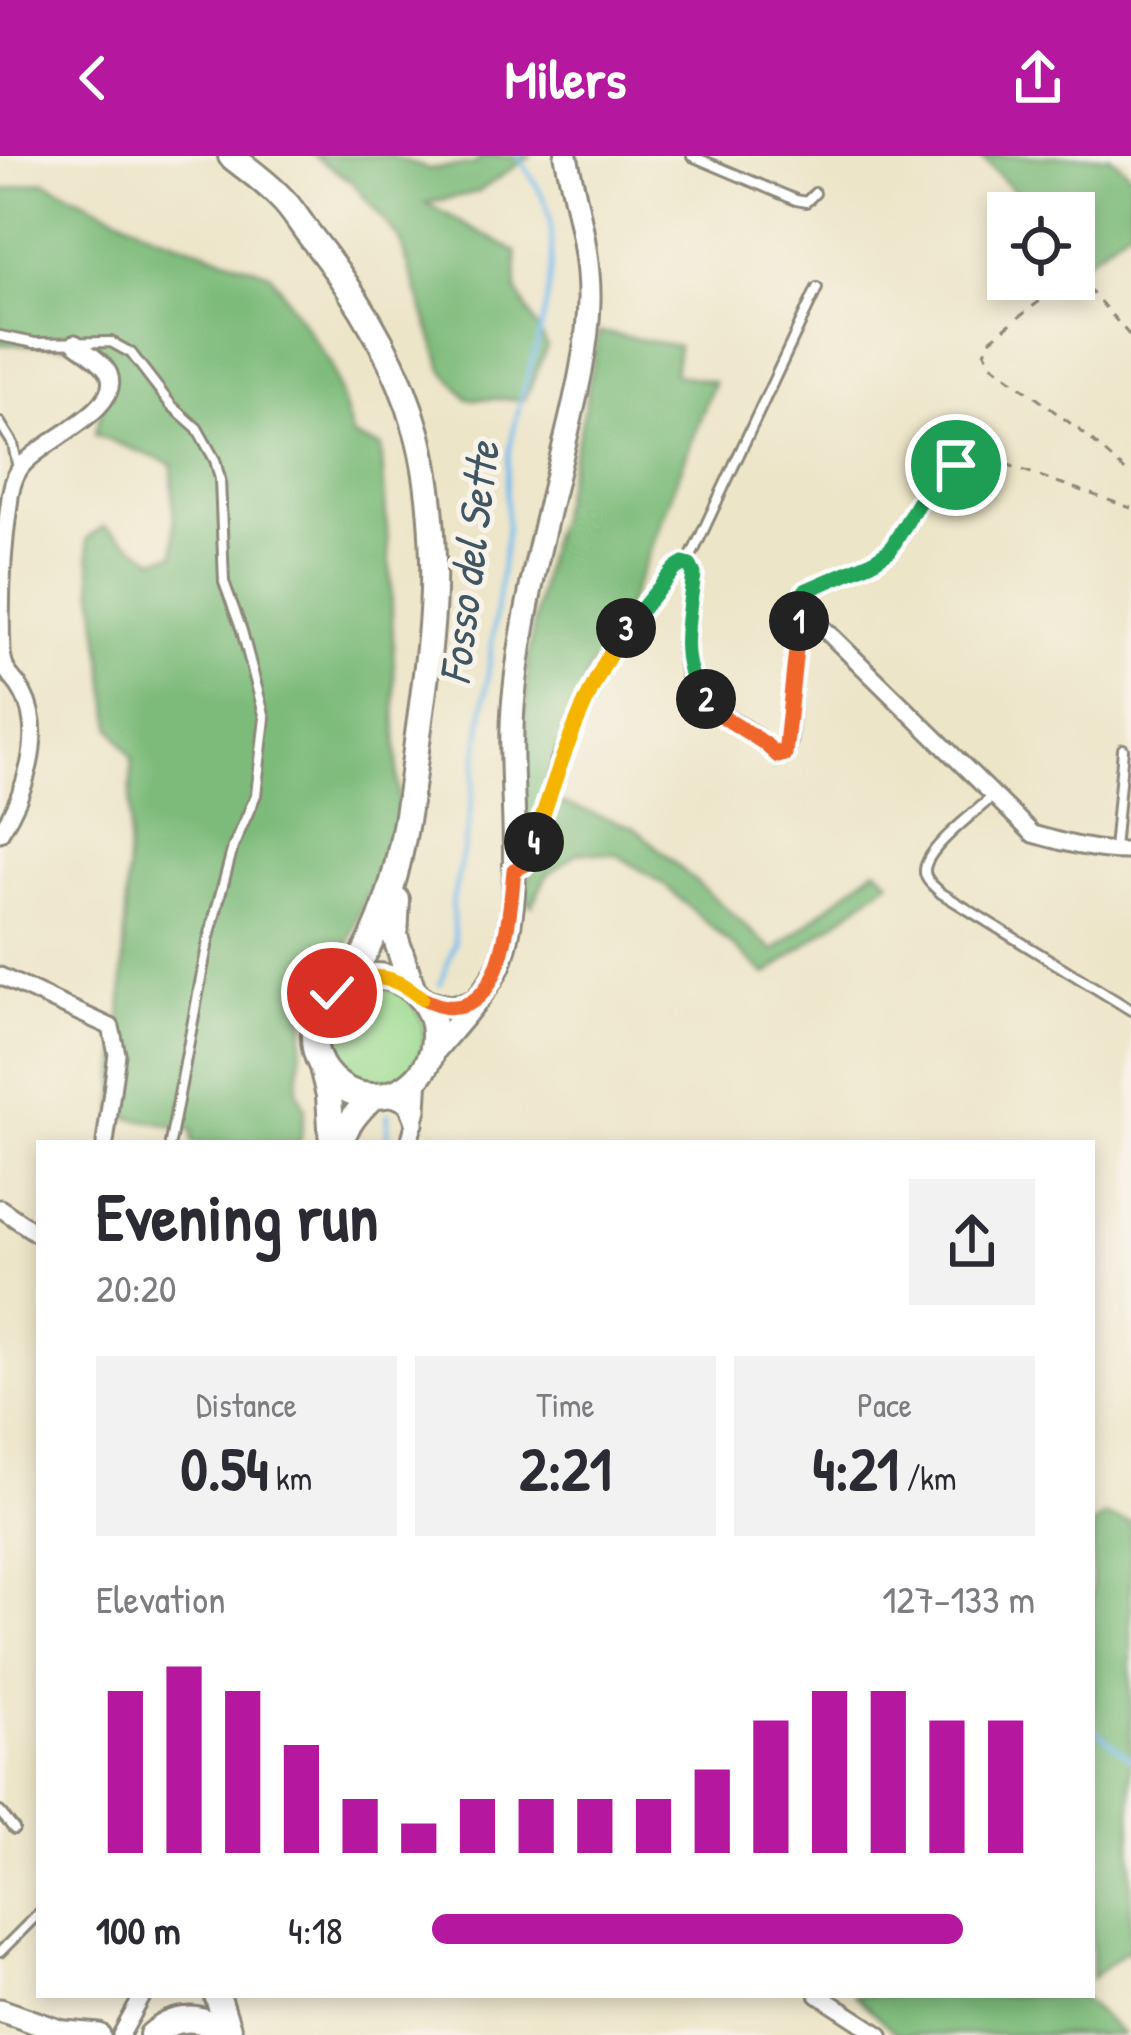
<!DOCTYPE html>
<meta charset="utf-8">
<style>
:root{--surface:#fff;--page:#f2f2f3;--text:#2b2b33;--muted:#7c7c81;--accent:#b5179e}
body{margin:0;font-family:"Patrick Hand",sans-serif;background:var(--page);color:var(--text);height:100vh;display:flex;flex-direction:column;font-size:45px;white-space:nowrap}
*{box-sizing:border-box;margin:0}
p{font-size:39px;color:var(--muted)}
.icon{flex:none;width:66px;height:66px;fill:none;stroke:currentColor;stroke-width:2;stroke-linecap:round;stroke-linejoin:round}
.map{position:relative;flex:1;overflow:hidden}
.details{position:absolute;left:36px;top:984px;width:1059px;height:858px;display:flex;flex-direction:column;background:var(--surface);border-radius:0px;box-shadow:0 6px 18px #0003}
.details>*{flex:none}
.buttons{position:absolute;left:987px;top:36px;display:grid;gap:24px}
.buttons a{display:grid;place-items:center;width:108px;height:108px;border-radius:0px;background:var(--surface);box-shadow:0 6px 18px #0003;font-size:60px}
.pin{position:absolute;display:grid;place-items:center;width:102px;height:102px;color:#fff;margin:-51px;border:6px solid #fff;border-radius:50%;box-shadow:0 3px 12px #0007}
.km{position:absolute;width:60px;height:60px;margin:-30px;border-radius:50%;background:#222;color:#fff;font-size:33px;line-height:60px;text-align:center}
.round{display:grid;place-items:center;flex:none;width:126px;height:126px;border-radius:0px;background:var(--page)}
.summary{display:flex;align-items:center;justify-content:space-between;height:204px;padding:0 60px}
h1{font-size:66px;font-weight:700;line-height:90px}
.metrics{display:grid;grid-template-columns:repeat(3,1fr);gap:18px;height:204px;padding:12px 60px}
.metrics div{display:grid;align-content:center;border-radius:0px;background:var(--page);text-align:center}
.metrics b{font-size:60px;font-weight:700}
.metrics small{font-size:33px;font-weight:400}
.metrics p{font-size:33px}
.chart{height:336px;padding:24px 60px}
.chart p{display:flex;justify-content:space-between}
.chart svg{width:100%;height:216px;margin-top:12px;stroke:var(--accent);stroke-width:6}
ul{padding:0 60px;list-style:none;font-size:39px}
li{display:grid;grid-template-columns:192px 144px 1fr;align-items:center;height:90px}
li i{height:30px;border-radius:15px;background:var(--accent)}
header{display:flex;justify-content:space-between;align-items:center;height:156px;padding:0 60px;background:var(--accent);color:#fff;font-size:54px;font-weight:700}
.map>svg:first-child{display:block}
.green{fill:#9cdb90;stroke:#64835e;stroke-width:3}
.forest{fill:#7dbb7a;stroke:#547352;stroke-width:3}
.lines{fill:none;stroke-linecap:round;stroke-linejoin:round}
.stream{stroke:#75bced;stroke-width:4.5}
.lane-casing{stroke:#8c887a;stroke-width:14}
.street-casing{stroke:#8c887a;stroke-width:21}
.secondary-casing{stroke:#8c887a;stroke-width:27}
.primary-casing{stroke:#8c887a;stroke-width:30}
.path{stroke:#8c887a;stroke-width:3;stroke-dasharray:9 9;stroke-linecap:butt}
.lane{stroke:#fff;stroke-width:8}
.street{stroke:#fff;stroke-width:15}
.secondary{stroke:#fff;stroke-width:21}
.primary{stroke:#fff;stroke-width:24}
.split-1-casing{stroke:#fff;stroke-width:24}
.split-2-casing{stroke:#fff;stroke-width:24}
.split-3-casing{stroke:#fff;stroke-width:24}
.split-4-casing{stroke:#fff;stroke-width:24}
.split-5-casing{stroke:#fff;stroke-width:24}
.split-6-casing{stroke:#fff;stroke-width:24}
.split-1{stroke:#22a559;stroke-width:15}
.split-2{stroke:#f0652b;stroke-width:15}
.split-3{stroke:#22a559;stroke-width:15}
.split-4{stroke:#f5b400;stroke-width:15}
.split-5{stroke:#f0652b;stroke-width:15}
.split-6{stroke:#f5b400;stroke-width:15}
.labels{text-anchor:middle;dominant-baseline:central;stroke-width:10;stroke-linejoin:round;paint-order:stroke}
.water-label{font-size:45px;font-style:italic;fill:#415665;stroke:#f7f3e8}
</style>
<header><svg class="icon" aria-label="back" viewBox="0 0 24 24"><path d="M15 5l-7 7 7 7"/></svg>Milers<svg class="icon" aria-label="share" viewBox="0 0 24 24"><path d="M12 15V3M7 8l5-5 5 5M5 13v7h14v-7"/></svg></header>
<div class="map">
<svg width="1131" height="1879" viewBox="0 0 1131 1879">
<rect width="100%" height="100%" fill="#f7f3e8"/>
<filter id="ink" filterUnits="userSpaceOnUse"><feTurbulence type="fractalNoise" baseFrequency=".00833" numOctaves="2"/><feDisplacementMap in="SourceGraphic" scale="24" xChannelSelector="R" yChannelSelector="G"/><feConvolveMatrix kernelMatrix="1 2 1 2 8 2 1 2 1" color-interpolation-filters="sRGB"/></filter>
<filter id="wash" filterUnits="userSpaceOnUse"><feTurbulence type="fractalNoise" baseFrequency=".004" numOctaves="4" result="noise"/><feDisplacementMap in="SourceGraphic" scale="48" xChannelSelector="R" yChannelSelector="G"/><feGaussianBlur stdDeviation="2.7" result="paint"/><feColorMatrix in="noise" values="0 0 0 0 0 0 0 0 0 0 0 0 0 0 0 0 0 1.4 0 .05"/><feComposite in="paint" operator="in"/></filter>
<g filter="url(#wash)">
<rect width="100%" height="100%" fill="#ede5c8"/>
<path class="green" d="M324 880a50 50 0 1 1 100 0a50 50 0 1 1-100 0Z"/>
<path class="forest" d="M314,0H391L428,13L475,8L483,0H530L478,36L426,47L516,96L517,135L547,190L525,243H468L443,214L400,84L352,26Z
M980,0H1110L1131,18V70L1081,108L1074,99V57H1036Z
M44,25L160,80L270,117L331,209L353,281L381,291L391,427L400,693L366,739L346,792L305,857L297,934L305,952L300,987H192V974L114,958L122,847L132,602L112,572L87,383L104,370L154,403L175,398L172,308L95,279L111,210L81,190L0,188V35Z
M599,176L678,190L674,218L714,226L647,403L621,464L587,519L544,633L558,646L634,671L774,795L876,712L890,725L766,819L663,728L616,698L579,696L547,719L532,749L523,740L532,714L519,681L528,503L544,410L580,274Z
M1105,1360L1131,1367V1797L1126,1794L1092,1822V1369Z
M854,1839H1078L1124,1879H898Z"/>
<g class="lines">
<path class="stream" d="M440,828L455,787L452,748L468,672L507,371C506,339 506,308 513,277C528,205 563,134 549,58C545,39 528,17 519,0
M388,958L387,984L404,987
M1092,1571L1131,1603"/>
</g>
</g>
<g filter="url(#ink)">
<g class="lines">
<defs>
<path id="lane" d="M692,0L796,44L806,46L815,37
M0,180L35,187L111,186L131,197L171,249L197,272L215,304L220,323L224,426L242,475L265,562L256,639L233,691L208,785L170,987
M0,267L13,288L18,313
M688,407L817,132
M992,641C976,656 926,692 925,714C924,724 935,731 941,737L1131,854
M1114,694L1123,593
M0,1656L14,1673
M0,1796L39,1757"/>
<path id="street" d="M0,677C24,640 46,580 23,537C13,518 6,523 2,497C0,449 2,397 9,349C10,338 13,323 19,314C36,286 124,255 109,218C103,205 86,196 75,187
M514,714L526,708L531,698L560,603L604,508L625,474L675,413L683,408L690,410L694,418C690,448 680,495 691,524C703,556 742,566 764,587C769,591 773,596 778,600L785,598L788,587L798,467L801,459L809,458L1033,678C1065,687 1097,696 1131,695
M0,820L111,871L117,898L105,987
M386,939L407,948L415,968
M409,987L418,953L420,919
M0,1052L39,1079
M818,1839L880,1879
M121,1879L143,1839"/>
<path id="secondary" d="M424,844L450,851L472,847
M430,900C449,876 492,831 501,805C528,724 505,625 514,540C522,458 543,378 562,298C574,248 588,196 589,145C590,97 576,47 566,0
M0,1854L71,1879
M65,1876L99,1879"/>
<path id="primary" d="M231,0C247,13 266,26 280,41C291,51 299,65 308,77C355,136 397,203 417,276C428,316 432,362 433,403C435,467 424,531 416,594C406,673 395,763 345,827
M397,744L395,780L413,834
M314 880a60 60 0 1 1 120 0a60 60 0 1 1-120 0Z
M322,911L329,939L332,987
M340,987C347,967 358,955 373,940
M217,1839L230,1879
M152,1879C175,1859 203,1858 225,1879"/>
</defs>
<use href="#lane" class="lane-casing"/>
<use href="#street" class="street-casing"/>
<use href="#secondary" class="secondary-casing"/>
<use href="#primary" class="primary-casing"/>
<path class="path" d="M1074,121L1082,125L1131,181
M1068,123L991,183L985,196L991,208L1082,276L1131,320
M801,446L805,435L872,406L890,393L918,347L956,309L974,297L1131,352"/>
<use href="#lane" class="lane"/>
<use href="#street" class="street"/>
<use href="#secondary" class="secondary"/>
<use href="#primary" class="primary"/>
</g>
</g>
<g class="lines" filter="url(#ink)">
<defs>
<path id="split-1" d="M799,465L805,435L872,406L890,394L918,347L956,309"/>
<path id="split-2" d="M706,543L725,562L764,587L778,600L785,598L799,465"/>
<path id="split-3" d="M626,472L675,413L683,408L690,410L694,418C689,459 675,511 706,543"/>
<path id="split-4" d="M534,686C558,612 583,537 626,472"/>
<path id="split-5" d="M421,842C502,885 509,765 514,714L526,708L534,686"/>
<path id="split-6" d="M332,837C363,814 393,817 421,842"/>
</defs>
<use href="#split-1" class="split-1-casing"/>
<use href="#split-2" class="split-2-casing"/>
<use href="#split-3" class="split-3-casing"/>
<use href="#split-4" class="split-4-casing"/>
<use href="#split-5" class="split-5-casing"/>
<use href="#split-6" class="split-6-casing"/>
<use href="#split-1" class="split-1"/>
<use href="#split-2" class="split-2"/>
<use href="#split-3" class="split-3"/>
<use href="#split-4" class="split-4"/>
<use href="#split-5" class="split-5"/>
<use href="#split-6" class="split-6"/>
</g>
<g class="labels">
<g class="water-label">
<text transform="translate(468 407) rotate(-83)">Fosso del Sette</text>
</g>
</g>
</svg>
<div class="buttons">
<a><svg class="icon" aria-label="locate" viewBox="0 0 24 24"><circle cx="12" cy="12" r="6"/><path d="M12 2v4M12 18v4M2 12h4M18 12h4"/></svg></a>
</div>
<div class="pin" style="left:956px;top:309px;background:#1e9e55"><svg class="icon" aria-label="arrive" viewBox="0 0 24 24"><path d="M6 21V4h12l-3 4 3 4H6"/></svg></div>
<div class="pin" style="left:332px;top:837px;background:#d93025"><svg class="icon" aria-label="check" viewBox="0 0 24 24"><path d="M5 12l5 5 9-10"/></svg></div>
<b class="km" style="left:799px;top:465px">1</b>
<b class="km" style="left:706px;top:543px">2</b>
<b class="km" style="left:626px;top:472px">3</b>
<b class="km" style="left:534px;top:686px">4</b>
<section class="details">
<div class="summary"><div><h1>Evening run</h1><p>20:20</p></div><a class="round"><svg class="icon" aria-label="share" viewBox="0 0 24 24"><path d="M12 15V3M7 8l5-5 5 5M5 13v7h14v-7"/></svg></a></div>
<div class="metrics">
<div><p>Distance</p><b>0.54<small> km</small></b></div>
<div><p>Time</p><b>2:21</b></div>
<div><p>Pace</p><b>4:21<small> /km</small></b></div>
</div>
<div class="chart"><p><span>Elevation</span>127–133 m</p>
<svg viewBox="0 0 160 44" preserveAspectRatio="none"><path d="M5 44V11M15 44V6M25 44V11M35 44V22M45 44V33M55 44V38M65 44V33M75 44V33M85 44V33M95 44V33M105 44V27M115 44V17M125 44V11M135 44V11M145 44V17M155 44V17"/></svg>
</div>
<ul>
<li><b>100 m</b>4:18<i style="width:88%"></i></li>
</ul>
</section>
</div>
